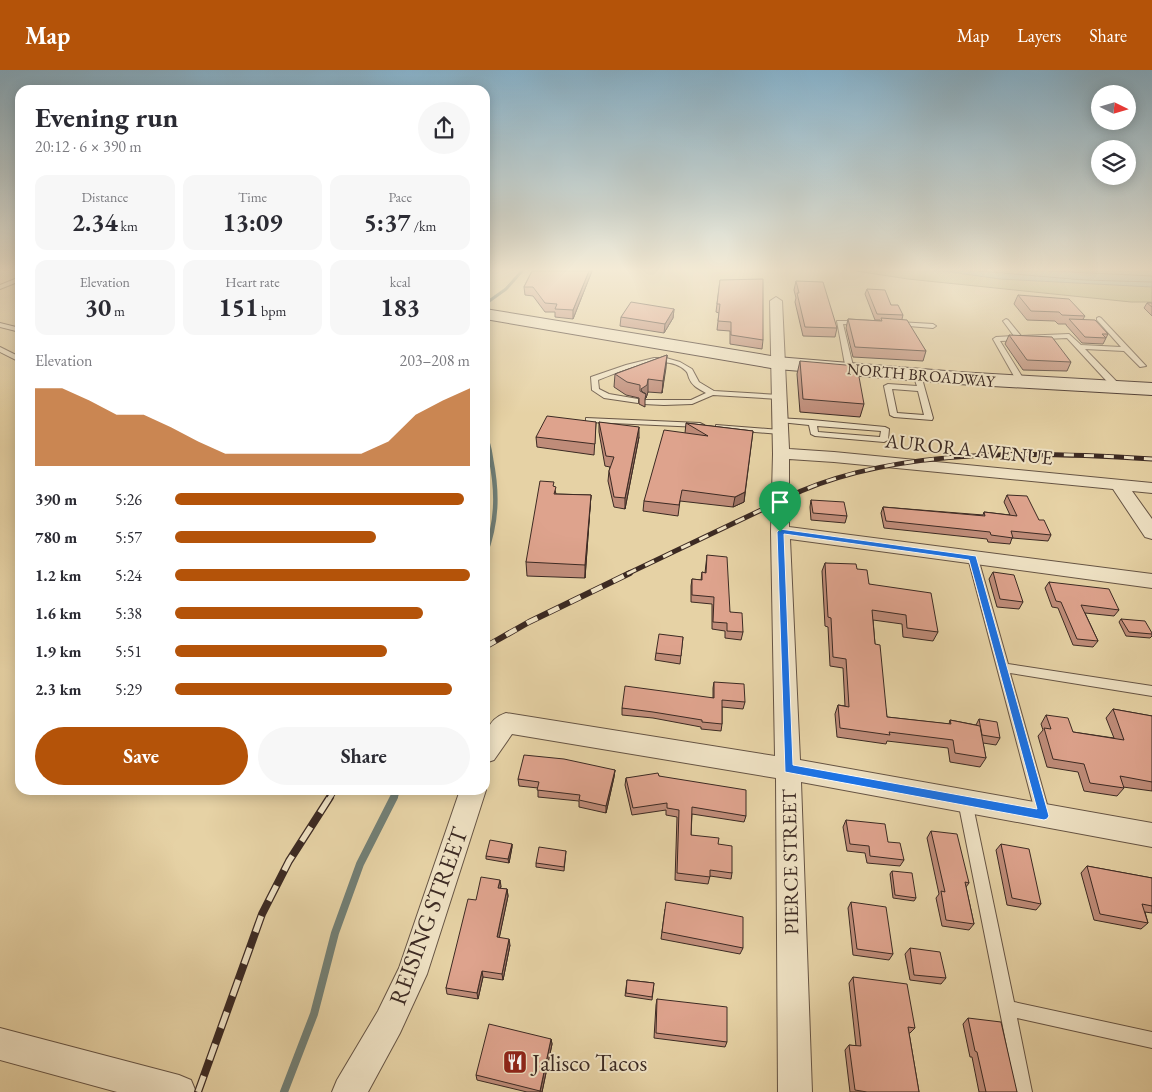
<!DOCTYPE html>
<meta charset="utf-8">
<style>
:root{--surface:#fff;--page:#f7f7f7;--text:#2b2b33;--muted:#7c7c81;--accent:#b45309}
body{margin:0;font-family:"EB Garamond",serif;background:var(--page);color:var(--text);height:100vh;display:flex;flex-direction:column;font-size:19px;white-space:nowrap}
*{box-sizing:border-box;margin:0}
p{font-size:16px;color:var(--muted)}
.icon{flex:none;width:28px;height:28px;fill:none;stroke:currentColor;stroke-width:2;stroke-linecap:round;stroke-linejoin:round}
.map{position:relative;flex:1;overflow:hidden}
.details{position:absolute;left:15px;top:15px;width:475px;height:710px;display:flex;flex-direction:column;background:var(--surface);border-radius:15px;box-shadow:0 2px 12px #0003}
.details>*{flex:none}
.needle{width:32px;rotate:95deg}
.controls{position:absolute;left:1091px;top:15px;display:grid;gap:10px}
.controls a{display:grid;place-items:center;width:45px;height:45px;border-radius:50%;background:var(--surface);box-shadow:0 2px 12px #0003;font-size:25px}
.pin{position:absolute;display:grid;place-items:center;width:42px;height:42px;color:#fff;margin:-51px -21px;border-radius:50% 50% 50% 0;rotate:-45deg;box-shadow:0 0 5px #0007}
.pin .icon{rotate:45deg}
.round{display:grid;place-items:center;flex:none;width:52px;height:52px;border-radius:26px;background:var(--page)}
.head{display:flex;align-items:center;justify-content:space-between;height:85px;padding:0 20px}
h1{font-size:28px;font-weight:700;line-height:38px}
.figures{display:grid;grid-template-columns:repeat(3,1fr);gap:8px;height:85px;padding:5px 20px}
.figures div{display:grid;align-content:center;border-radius:12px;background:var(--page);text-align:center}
.figures b{font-size:25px;font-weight:700}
.figures small{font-size:14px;font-weight:400}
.figures p{font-size:14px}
.chart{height:140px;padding:10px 20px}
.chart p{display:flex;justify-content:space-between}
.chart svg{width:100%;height:90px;margin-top:5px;fill:var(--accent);opacity:.7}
.button{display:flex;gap:10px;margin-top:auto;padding:10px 20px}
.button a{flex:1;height:58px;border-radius:30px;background:var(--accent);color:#fff;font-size:20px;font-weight:700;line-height:58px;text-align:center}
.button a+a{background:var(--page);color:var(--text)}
ul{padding:0 20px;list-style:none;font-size:16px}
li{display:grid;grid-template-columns:80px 60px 1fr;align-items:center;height:38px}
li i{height:12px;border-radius:6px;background:var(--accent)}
header{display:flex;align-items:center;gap:30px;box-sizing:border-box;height:70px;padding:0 25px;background:var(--accent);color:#fff}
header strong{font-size:24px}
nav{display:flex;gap:28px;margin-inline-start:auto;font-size:18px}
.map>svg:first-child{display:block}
.green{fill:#bdb981;stroke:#7c7252}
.water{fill:#96b7ab;stroke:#727f75}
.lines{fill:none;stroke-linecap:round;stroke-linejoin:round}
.shore{stroke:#697067;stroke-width:1}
.stream-far3{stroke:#727f75;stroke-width:3}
.stream-far2{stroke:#727f75;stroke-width:4.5}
.stream-far1{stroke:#727f75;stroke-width:5.5}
.stream{stroke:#727f75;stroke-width:8}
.lane-casing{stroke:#665444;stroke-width:2}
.street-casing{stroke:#665444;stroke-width:2}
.secondary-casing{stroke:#3c2a23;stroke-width:2}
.lane{fill:#efe2c4;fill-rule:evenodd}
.street{fill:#efe2c4;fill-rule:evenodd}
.secondary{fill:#efe2c4;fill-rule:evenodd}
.rail-far2-casing{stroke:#3c2a23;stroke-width:5}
.rail-far1-casing{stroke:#3c2a23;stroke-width:6}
.rail-casing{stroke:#3c2a23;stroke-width:8}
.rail-far2{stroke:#efe2c4;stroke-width:3;stroke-dasharray:10;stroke-linecap:butt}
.rail-far1{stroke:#efe2c4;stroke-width:4.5;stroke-dasharray:12;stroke-linecap:butt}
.rail{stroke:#efe2c4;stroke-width:5.5;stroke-dasharray:17;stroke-linecap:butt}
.wall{fill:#bf8c79;stroke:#3c2a23}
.shaded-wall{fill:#9b7263;stroke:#3c2a23}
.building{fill:#dea38d;stroke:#3c2a23}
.route{fill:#1a73e8;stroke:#fff;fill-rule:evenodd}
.labels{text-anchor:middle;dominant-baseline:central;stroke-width:4;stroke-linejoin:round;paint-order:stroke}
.far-street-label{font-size:16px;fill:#3c2a23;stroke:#efe2c4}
.street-label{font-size:20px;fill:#3c2a23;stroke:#efe2c4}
.near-street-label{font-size:24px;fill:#3c2a23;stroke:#efe2c4}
.near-poi-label{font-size:24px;fill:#3c2a23;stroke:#efe2c4;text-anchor:start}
</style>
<header>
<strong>Map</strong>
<nav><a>Map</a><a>Layers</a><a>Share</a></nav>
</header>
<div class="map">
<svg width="1152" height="1022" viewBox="0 0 1152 1022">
<rect width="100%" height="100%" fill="#e6d2a5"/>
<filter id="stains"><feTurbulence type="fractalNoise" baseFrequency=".004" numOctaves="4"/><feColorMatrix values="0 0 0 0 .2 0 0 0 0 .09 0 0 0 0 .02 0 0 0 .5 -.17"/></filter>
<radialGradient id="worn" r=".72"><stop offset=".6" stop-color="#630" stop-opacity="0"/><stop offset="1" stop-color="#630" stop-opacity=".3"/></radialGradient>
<path class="green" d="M856,201H950L1152,216V232H1131L908,209Z"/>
<path class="water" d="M943,201H1152V217L1000,209Z"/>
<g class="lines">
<path class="shore" d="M979,201L1084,210L1152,212
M1049,201L1152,206"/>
<path class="stream-far3" d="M485,234L506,219L522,201"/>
<path class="stream-far2" d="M485,367C489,373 490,382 491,389C498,424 497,452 485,485"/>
<path class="stream-far1" d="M394,729L398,720"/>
<path class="stream" d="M284,1022L314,944L335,863L360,794L394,727"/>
<defs>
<path id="lane" d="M20,207V211L0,219V215Z
M1099,247L1101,248L1146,296L1140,297L1124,281L1085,279L1120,315V319H1114L1067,268L1000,271L1026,313L1019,315L993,269L996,267L1014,266L1003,251L1006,249L1008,250L1021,266L1069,264L1081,275L1121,277L1097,250V248Z
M837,251H861L864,253L861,255L843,254L854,300L853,302L846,300Z
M898,252L933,254L936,256L933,258L896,255V253Z
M0,253L20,258V262L0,257Z
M0,277L20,287V292L0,282Z
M654,288H666L680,292L692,299L699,312L714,321L779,325L783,327L779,329L713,325L692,334L664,335L643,334L642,332L646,330H691L706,323C699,319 692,316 689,308C688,305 688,303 686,301C666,280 619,302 598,310L599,319L609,324L638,329V333L604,328L592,320L591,307L626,295Z
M914,303L921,305L933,348L932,350L894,347L890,345L884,316L888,314L917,316L913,305ZM892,319L918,321L924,345L897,343Z
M586,348L700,353L704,355L700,357L589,352H586Z
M777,348L812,350L885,357L889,359L888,370L884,372L815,366L811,364L809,355L780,352L776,350ZM817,356L881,361L880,367L818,362Z
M716,355L780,360L784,362L780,364L719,359H716Z
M973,485L978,488L1008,594L1152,616V626L1010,603L1050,745L1048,749L1043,751L1038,749L1036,745L968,488Z
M965,725L970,727L972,731L1014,932L1152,962V978L1017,948L1032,1022H1016L958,731L960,727Z"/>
<path id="street" d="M776,227L782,231L789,379L834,382L1152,413V423L1132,421L1152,449V469L1145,467L1113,419L834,392L789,389V457L1152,504V518L790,469L800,690L1152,753V777L801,712L812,1022H778L776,708L512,664L494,690L485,693C485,673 482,651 506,643L775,686L771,462L773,384L770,231Z
M485,718L486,720L427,904L400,963L368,1022H332L337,1010L378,941L399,898L460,720H485Z
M0,958L179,1005L191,1010L196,1022H117L0,990Z"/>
<path id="secondary" d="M485,239L777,287L958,302L1152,313V325L958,314L777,299L485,249Z"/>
</defs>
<use href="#lane" class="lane-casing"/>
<use href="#street" class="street-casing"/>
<use href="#secondary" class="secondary-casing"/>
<use href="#lane" class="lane"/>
<use href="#street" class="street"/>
<use href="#secondary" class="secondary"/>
<defs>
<path id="rail-far2" d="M627,504L801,421C905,377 1041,382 1152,389"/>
<path id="rail-far1" d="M485,577L529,552L630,503
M329,729L335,720"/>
<path id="rail" d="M198,1022L262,844L289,791L330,727"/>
</defs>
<use href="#rail-far2" class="rail-far2-casing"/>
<use href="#rail-far1" class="rail-far1-casing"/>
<use href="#rail" class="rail-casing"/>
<use href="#rail-far2" class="rail-far2"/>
<use href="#rail-far1" class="rail-far1"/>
<use href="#rail" class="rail"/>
</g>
<path class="wall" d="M532,201H592L573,249L555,247V242H545L533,226L525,225L524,217Z
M720,210L763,270L762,279L730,274V261L717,260L719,243L716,242Z
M796,211L837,258L835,267L803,266L795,232L796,228L794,220Z
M867,219L891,235L903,245L902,249L926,281L923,291L853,287L846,258L848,249L880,251V250H875L865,224Z
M1018,225L1085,246L1083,249L1108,264L1103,274L1082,273L1066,255V254H1058L1055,251L1027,250L1014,234Z
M1147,233H1152V246L1144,238Z
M674,239L673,248L664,263L620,256L621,247Z
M1009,265L1071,292L1067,301L1023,300L1005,274Z
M667,285L662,323L648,322L646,328L645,329V337L639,334V328L626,325L614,317L615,304Z
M800,291L864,334L860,347L800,342L797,304Z
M596,352L594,385L537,377L536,367Z
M599,352L639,367L625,439L614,437L608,411L609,401L610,397L605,396L599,362Z
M686,353L753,361L744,432L733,437L680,431L678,446L643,441L644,431L685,363Z
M554,416L556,424L591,425L590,438L585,508L527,506L526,492Z
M1007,425L1039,450L1051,465L1048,471L1012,468L1010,474L988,472L987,469L884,458L881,443L883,437L983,445L984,442L1010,445L1004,432Z
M811,430L847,446L845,453L811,450L810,437Z
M707,485L730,542L743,562L741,570L725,568V561L712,559V534L691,532V516L692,509L701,510L702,502L705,503Z
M825,493L857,499L869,514L938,562L933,571L903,567L902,554L873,550L875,574L887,647L949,654L950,650L976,655L979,649L1000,668L996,675L983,673L986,688L980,697L950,692L948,678L887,671L886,674L837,667L835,644L838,635L845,636L843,598L830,596L828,557L825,556L822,501Z
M993,502L1023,532L1019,539L997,537L989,509Z
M1049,512L1119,540L1114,546L1085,543L1098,571L1093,577L1073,575L1058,538L1052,537L1045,518Z
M1121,549L1152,563V566L1150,568L1126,566L1119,552Z
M683,567L680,594L655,590L656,583Z
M714,612L745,632L743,639L722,637V654L721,661L701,659V657L653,648L622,645V638L713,628V618Z
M1113,639L1152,646V721L1123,717L1124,718L1117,726L1084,721L1078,702L1047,697L1038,666L1043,660L1041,654L1046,645L1073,662L1114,668L1106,648Z
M615,700L614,707L606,743L579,737V731L538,727V718L519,716L518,709Z
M659,706L746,746L744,752L692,744L691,765L718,774L732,803L731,809L710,806L708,814L675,810L677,747L666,745V740L632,745L625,715L626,708Z
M846,750L888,772L904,790L900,796L867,793L865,783L847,781L843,757Z
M931,761L969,813L966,817L974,854L969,860L942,856L936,828L939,824L927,768Z
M512,774V777L509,793L486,789V786Z
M1001,774L1041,834L1036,840L1007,835L996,780Z
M566,781L564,801L536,797V793Z
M1087,796L1152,808V843L1145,842L1148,853L1141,859L1094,850L1081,803Z
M892,801L916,828L914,831L893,828L890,804Z
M501,816L500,819H507L508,826L499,868L510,875L503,910L483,907L478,929L447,924L446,918L476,830Z
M851,832L893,884L889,890L853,885L848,838Z
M665,839L743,878L740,884L661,869Z
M910,878L946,908L941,914L910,910L905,884Z
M853,907L915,958L910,963H909L919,1022H850L845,980L849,975L856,976L849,913Z
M627,910L654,913L652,930L625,926Z
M657,929L727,972L725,977L654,968L656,935Z
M968,948L1017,1022H979L972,987H970L963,954Z
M551,969L552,974L542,1022H527L477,1010L476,1005Z"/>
<path class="shaded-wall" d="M589,201H592L573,249V240Z
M674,239L673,248L664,263L665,254Z
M667,285L666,298L662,323L663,311Z
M648,309V322L646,328L645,329L646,324L641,321V319Z
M639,357V367L625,439V428Z
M745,422L744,432L733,437L735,427Z
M591,425L590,438L585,508V495Z
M615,700L614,707L606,743V736Z
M512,774V777L509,793L508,789Z
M500,810L501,816L499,825L498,818Z
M507,819L508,826L498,874L497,867Z
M509,869L510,875L503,910L502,904Z
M482,901L483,907L478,929L477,923Z
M551,969L552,974L542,1022H540Z"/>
<path class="building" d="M532,201H589L573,240L555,239L557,234L545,233L533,217H524Z
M763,209V270L731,265V252L718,251L720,234H717L720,210Z
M796,211L823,212L837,258L805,257L797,223H799Z
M867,219L885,220L891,235H898L903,245L877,244Z
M1018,225L1069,229L1085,246L1062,245L1059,242L1031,241Z
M631,232L674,239L665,254L621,247Z
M1147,233H1152V237Z
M881,248L907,250L926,281L855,277L848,249L882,251Z
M1069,249L1095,250L1108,264H1102L1106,268L1085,267Z
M1009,265L1052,267L1071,292L1027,290Z
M667,285L663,311L648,309L647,315L641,319L642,322L646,324L640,321V315L627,312L615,304Z
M800,291L857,296L864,334L803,329Z
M547,346L596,352L595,374L536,367Z
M599,352L639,357L625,428L614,427L609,401L614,387L606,386Z
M686,353L753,361L745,422L735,427L682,420L679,435L644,431L664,360L708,366Z
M540,411L554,412L553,416L556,417L554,424L591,425L585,495L526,492Z
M1007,425L1027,426L1039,450H1044L1051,465L1011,461L1013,468L991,465L990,462L886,451L883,437L985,446L984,442L1017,446Z
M811,430L844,432L847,446L813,443Z
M707,485L727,487L730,542L742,543L743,562L727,561V553L713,552L714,527L692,525V509L702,510V502L706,503Z
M825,493L856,494L857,499L867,500L869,514L931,523L938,562L907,558L906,545L872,540L875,574L880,575L887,647L951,654L950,650L980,656L986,688L955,683L953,670L889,662L890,665L840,658L838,635L849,637L846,589L833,587L831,548L828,547Z
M993,502L1014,505L1023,532L1000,529Z
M1049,512L1109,519L1119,540L1081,535L1098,571L1077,569L1061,532L1056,531Z
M1121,549L1145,551L1152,563V564L1129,562Z
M659,564L683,567L681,586L656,583Z
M714,612L744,614L745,632L722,630V654L702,652V650L653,642L622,638L625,616L714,628Z
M1113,639L1152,646V712L1120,706L1124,718L1090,713L1084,694L1053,689L1044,658L1051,659L1046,645L1068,648L1073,662L1124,670Z
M979,649L997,652L1000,668L982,665Z
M524,685L564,689L615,700L606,736L579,730L580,725L537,720L539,712L518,709Z
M658,703L659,706L746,720V746L692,737L691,765L719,768L718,774L732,776V803L710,800V807L677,803L679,740L667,738V733L633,738L626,708Z
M846,750L885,754L888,772L900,773L904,790L870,786L869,776L850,774Z
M931,761L957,764L969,813L965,812L974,854L946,850L941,821L945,822Z
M490,770L512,774L508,789L486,786Z
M1001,774L1029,779L1041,834L1012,828Z
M539,777L566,781L564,797L536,793Z
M1087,796L1152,808V836L1142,834L1148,853L1100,844Z
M892,801L912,803L916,828L895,825Z
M481,807L500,810L498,818L507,819L497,867L509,869L502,904L482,901L477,923L446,918L468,829L476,830Z
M666,832L743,847V878L662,862Z
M851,832L886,837L893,884L857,879Z
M910,878L940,882L946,908L914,905Z
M853,907L907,914L915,958L908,957L919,1022H867L855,1020L849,975L861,976Z
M627,910L654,913L652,927L626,923Z
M657,929L727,937V972L656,963Z
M968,948L1001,952L1017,1022H986L977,982L975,981Z
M489,954L551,969L540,1021L476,1005Z"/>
<linearGradient id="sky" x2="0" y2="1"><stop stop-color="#87b5d0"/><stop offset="0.58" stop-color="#f4ebd6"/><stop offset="1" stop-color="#f4ebd6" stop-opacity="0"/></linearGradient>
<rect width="1152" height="344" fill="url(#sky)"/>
<path class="route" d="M780,459L976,486L1049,746L1047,749L1044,750L785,702L777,462ZM784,464L969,490L1037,739L793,695Z"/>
<defs>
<symbol id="restaurant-square" viewBox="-11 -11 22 22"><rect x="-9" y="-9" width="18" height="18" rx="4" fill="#8f2418" stroke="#efe2c4"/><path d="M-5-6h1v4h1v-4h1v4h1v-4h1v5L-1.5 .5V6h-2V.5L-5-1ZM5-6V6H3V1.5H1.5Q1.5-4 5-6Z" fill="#fff"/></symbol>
</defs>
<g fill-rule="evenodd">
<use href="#restaurant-square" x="501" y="978" width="28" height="28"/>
</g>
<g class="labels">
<g class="far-street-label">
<text transform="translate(921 305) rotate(5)">NORTH BROADWAY</text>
</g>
<g class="street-label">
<text transform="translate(969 379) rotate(6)">AURORA AVENUE</text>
<text transform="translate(790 792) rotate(-91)">PIERCE STREET</text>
</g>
<g class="near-street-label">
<text transform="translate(428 846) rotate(-70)">REISING STREET</text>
</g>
<g class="near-poi-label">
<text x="532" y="992">Jalisco Tacos</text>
</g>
</g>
<rect width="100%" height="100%" filter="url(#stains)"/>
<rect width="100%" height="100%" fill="url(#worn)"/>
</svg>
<div class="controls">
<a><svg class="needle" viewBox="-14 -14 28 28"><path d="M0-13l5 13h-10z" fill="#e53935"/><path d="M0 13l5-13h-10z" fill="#7c7c81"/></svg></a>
<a><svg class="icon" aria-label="layers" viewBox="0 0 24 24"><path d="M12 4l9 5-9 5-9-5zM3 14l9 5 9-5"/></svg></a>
</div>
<div class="pin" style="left:780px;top:462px;background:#1e9e55"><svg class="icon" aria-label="arrive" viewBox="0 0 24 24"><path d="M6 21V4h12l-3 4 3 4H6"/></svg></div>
<section class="details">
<div class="head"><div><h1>Evening run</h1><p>20:12 · 6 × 390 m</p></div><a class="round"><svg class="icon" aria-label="share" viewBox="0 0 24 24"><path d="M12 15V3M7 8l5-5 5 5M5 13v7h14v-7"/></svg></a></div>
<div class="figures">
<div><p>Distance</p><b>2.34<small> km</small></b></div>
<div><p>Time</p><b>13:09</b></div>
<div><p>Pace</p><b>5:37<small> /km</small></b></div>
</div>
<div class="figures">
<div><p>Elevation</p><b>30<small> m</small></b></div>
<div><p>Heart rate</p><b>151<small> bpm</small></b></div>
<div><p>kcal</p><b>183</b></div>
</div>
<div class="chart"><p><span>Elevation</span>203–208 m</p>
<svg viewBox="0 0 160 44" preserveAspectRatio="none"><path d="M0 44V6L10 6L20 12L30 19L40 19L50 25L60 32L70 38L80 38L90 38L100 38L110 38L120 38L130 32L140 19L150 12L160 6V44z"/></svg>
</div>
<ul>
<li><b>390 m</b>5:26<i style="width:98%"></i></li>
<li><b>780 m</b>5:57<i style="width:68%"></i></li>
<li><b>1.2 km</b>5:24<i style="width:100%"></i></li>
<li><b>1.6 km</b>5:38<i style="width:84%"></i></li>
<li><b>1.9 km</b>5:51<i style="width:72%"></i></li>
<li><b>2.3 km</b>5:29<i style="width:94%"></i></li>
</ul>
<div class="button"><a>Save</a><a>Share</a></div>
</section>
</div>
